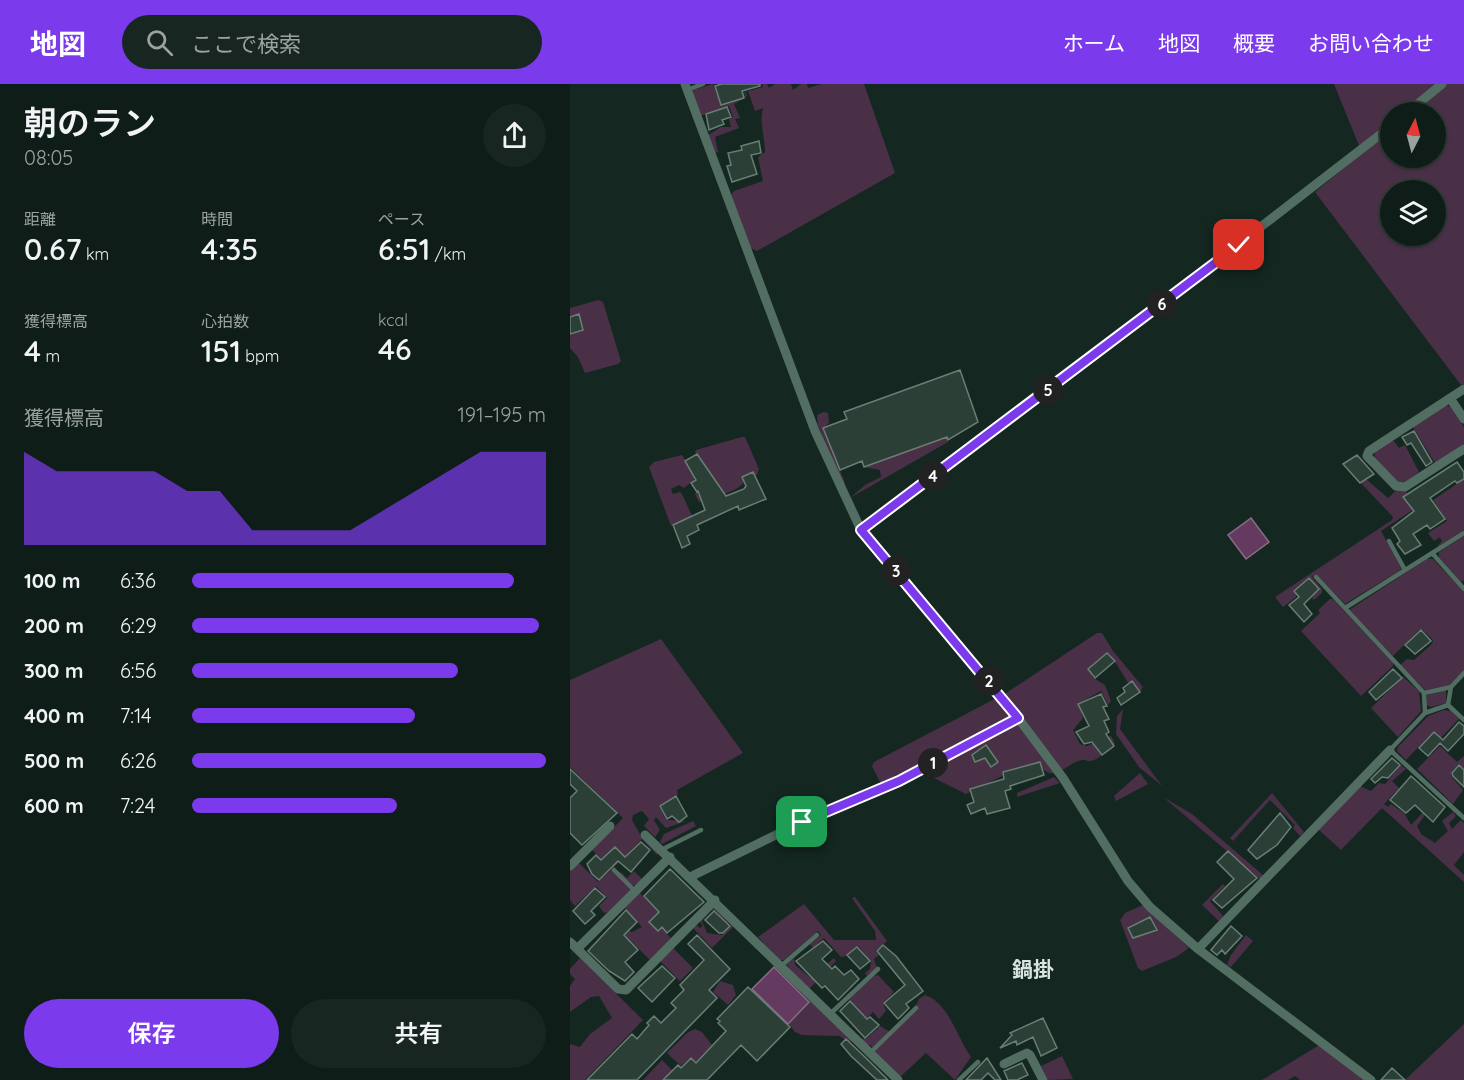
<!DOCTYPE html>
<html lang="ja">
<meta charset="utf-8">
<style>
:root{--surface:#0f1d18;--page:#182621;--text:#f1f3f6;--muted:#9ba2a2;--line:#2f3b37;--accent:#7c3aed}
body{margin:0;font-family:Quicksand,"Noto Sans JP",sans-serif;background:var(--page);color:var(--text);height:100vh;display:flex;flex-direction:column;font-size:22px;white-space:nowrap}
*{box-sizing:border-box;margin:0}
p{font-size:20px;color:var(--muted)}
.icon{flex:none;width:33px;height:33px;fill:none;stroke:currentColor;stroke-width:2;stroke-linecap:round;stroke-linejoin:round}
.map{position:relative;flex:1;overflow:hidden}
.sheet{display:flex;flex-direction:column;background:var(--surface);width:570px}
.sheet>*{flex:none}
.needle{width:39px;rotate:6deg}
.buttons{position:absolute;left:810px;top:18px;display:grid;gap:12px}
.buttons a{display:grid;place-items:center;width:66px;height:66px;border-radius:50%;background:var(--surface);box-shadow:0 2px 4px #0004,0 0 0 2px var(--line);font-size:30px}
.pin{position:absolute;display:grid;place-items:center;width:51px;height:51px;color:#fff;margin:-26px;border-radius:12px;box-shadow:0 3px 9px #0006}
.km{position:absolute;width:30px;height:30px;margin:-15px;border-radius:50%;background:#222;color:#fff;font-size:16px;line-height:30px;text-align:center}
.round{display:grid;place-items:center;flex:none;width:63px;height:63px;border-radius:32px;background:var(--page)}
.overview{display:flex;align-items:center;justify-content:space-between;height:102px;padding:0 24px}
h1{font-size:33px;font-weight:600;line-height:45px}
.stats{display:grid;grid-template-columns:repeat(3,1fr);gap:9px;height:102px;padding:6px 24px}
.stats div{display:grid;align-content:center}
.stats b{font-size:30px;font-weight:600}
.stats small{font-size:16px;font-weight:400}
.stats p{font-size:16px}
.chart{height:168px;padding:12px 24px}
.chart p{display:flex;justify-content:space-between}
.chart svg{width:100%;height:108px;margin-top:6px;fill:var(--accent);opacity:.7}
.cta{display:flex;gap:12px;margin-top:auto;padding:12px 24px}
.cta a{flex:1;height:69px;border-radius:36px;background:var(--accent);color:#fff;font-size:24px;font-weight:600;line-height:69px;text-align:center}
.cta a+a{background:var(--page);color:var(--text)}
ul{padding:0 24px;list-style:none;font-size:20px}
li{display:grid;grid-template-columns:96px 72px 1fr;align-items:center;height:45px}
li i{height:15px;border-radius:8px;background:var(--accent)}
header{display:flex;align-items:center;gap:36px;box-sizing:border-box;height:84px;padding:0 30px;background:var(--accent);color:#fff}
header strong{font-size:28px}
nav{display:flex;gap:33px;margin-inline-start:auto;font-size:21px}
.search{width:420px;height:54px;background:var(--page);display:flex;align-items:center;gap:15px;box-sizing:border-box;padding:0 21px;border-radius:33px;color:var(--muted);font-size:22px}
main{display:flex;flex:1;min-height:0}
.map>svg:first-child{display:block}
.green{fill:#4a3047;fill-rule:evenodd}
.water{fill:#653a61;stroke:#886d87;stroke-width:1.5}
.building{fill:#2b3f37;stroke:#697f76;stroke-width:1.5}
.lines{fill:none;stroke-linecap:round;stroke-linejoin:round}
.service{stroke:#526d62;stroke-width:4.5}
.minor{stroke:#526d62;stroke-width:9}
.route-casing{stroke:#fff;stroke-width:12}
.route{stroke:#7c3aed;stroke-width:8}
.labels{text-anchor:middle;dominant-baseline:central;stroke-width:4.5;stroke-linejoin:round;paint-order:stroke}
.quarter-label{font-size:21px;font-weight:bold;fill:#d9e5e0;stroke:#142720}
</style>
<header>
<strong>地図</strong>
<div class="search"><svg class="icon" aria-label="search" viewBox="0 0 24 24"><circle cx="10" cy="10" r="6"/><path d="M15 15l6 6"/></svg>ここで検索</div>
<nav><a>ホーム</a><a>地図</a><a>概要</a><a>お問い合わせ</a></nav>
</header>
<main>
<section class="sheet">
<div class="overview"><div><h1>朝のラン</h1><p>08:05</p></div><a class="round"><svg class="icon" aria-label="share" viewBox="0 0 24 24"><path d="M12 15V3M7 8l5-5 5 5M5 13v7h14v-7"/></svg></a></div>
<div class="stats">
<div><p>距離</p><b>0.67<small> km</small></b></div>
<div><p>時間</p><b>4:35</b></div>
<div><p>ペース</p><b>6:51<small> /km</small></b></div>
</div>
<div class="stats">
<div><p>獲得標高</p><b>4<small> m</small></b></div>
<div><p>心拍数</p><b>151<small> bpm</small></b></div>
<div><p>kcal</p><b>46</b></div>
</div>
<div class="chart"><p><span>獲得標高</span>191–195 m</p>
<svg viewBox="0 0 160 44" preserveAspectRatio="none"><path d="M0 44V6L10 14L20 14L30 14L40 14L50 22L60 22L70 38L80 38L90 38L100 38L110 30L120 22L130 14L140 6L150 6L160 6V44z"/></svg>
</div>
<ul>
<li><b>100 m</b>6:36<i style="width:91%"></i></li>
<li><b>200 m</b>6:29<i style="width:98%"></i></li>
<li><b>300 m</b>6:56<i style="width:75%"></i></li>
<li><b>400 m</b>7:14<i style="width:63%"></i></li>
<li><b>500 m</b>6:26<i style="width:100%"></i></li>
<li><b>600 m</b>7:24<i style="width:58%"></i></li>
</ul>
<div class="cta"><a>保存</a><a>共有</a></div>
</section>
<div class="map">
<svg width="894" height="996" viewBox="0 0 894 996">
<rect width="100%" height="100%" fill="#142720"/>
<path class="green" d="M143,0L151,19L175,12L174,4L177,12L164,20L170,34L165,35L169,44L145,53L148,68L145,69L138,51L151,43H161L159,35L163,33L159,22L130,32L122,9L123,6Z
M192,0H197L199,4L205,0H221L223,6L231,0H237L238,4L252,0H294L325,89L187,167L179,163L161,111L164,107L193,97L188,73L195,68C195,53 189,39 193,24L185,27L178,7L193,3Z
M764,0H894V300L891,301L745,108L814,52L790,64ZM820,28H866V74H820ZM820,106H866V152H820Z
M28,216L33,218L51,277L48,280L15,289L8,273L0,264V224Z
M876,321L881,323L894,343V360L865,379L843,343Z
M254,328L258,329L259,339L253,344L275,399H271L248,341L247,331Z
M172,353H175L189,385L187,391L176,395C170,409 143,412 129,418L125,410L138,392L125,368L126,366Z
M377,353L378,358L280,414L295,401L311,393L310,386L294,383L369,354Z
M823,356L829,364L835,361L849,388L835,398H828L805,374L804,368Z
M112,371L123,387L124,396L114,404L109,401L101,405L103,410L110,408L112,410L123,434L101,442L79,383L84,378Z
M796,395L818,414L827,406H835L847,423L811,447L832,485L775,520L746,490L742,493L752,505V509L744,516L742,514L749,504L739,493L726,505V513L713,523L705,513L822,436L823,433L791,399Z
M894,395V446L866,464L872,457L870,453L864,457L858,449L877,437L863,416Z
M894,452V496L891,498L869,473V468Z
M857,475H863L894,508V586L880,601L855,606L830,581L837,575L844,576L862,560L863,556L853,546L848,547L823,572L779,526Z
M760,515H763L823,579V582L791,612L731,547L750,529L748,526Z
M527,549H532L543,567L573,603L570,608L562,597L559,600L540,570L521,586L522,593L535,601L541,617L538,621L531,607L509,619L513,634L503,646L510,660L517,662L541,652L545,660C538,665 530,675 521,677C518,678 515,675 512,676C495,679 486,701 469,681L438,689L396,710L356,690L331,698H310L302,682L304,678L436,609Z
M91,555L173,669L107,706L108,710L89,722L96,736L116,737L96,744L86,733L84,736L90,746L85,753L74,742L79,735L72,727L63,731L62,736L71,752L88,769L87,771L72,755L42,785L22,766L53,734L0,683V596Z
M833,593L849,607L851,627L828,653L801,624Z
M876,606V619L861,623L856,621L857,611Z
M553,625L550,645L592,702L569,683L546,650L547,632Z
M874,626L881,627L889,635L867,658L860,651L836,676L827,667L828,663L858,632Z
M870,662L887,678L894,672V685L889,680L881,688L882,693L893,706L883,720L847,685Z
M831,681L836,685L822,697L829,704L814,720L818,723L821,720L834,729L841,741L859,722L861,723L847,742L851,750L865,759L878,747L872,737L883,728L886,732L879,739L882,745L891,736L894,739V768L884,781L894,791V798L812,724L771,766L748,745L790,702L801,707L809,699L815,700Z
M570,689L578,700L546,717L544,712Z
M484,693L490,699L447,713V709Z
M702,709L734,748L730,752L723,744L725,741L700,716L663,757L660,754Z
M593,713L622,730L694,792L691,796Z
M123,737L126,742L92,760L90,758L94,750Z
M8,778L28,798L41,786L52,789L57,794L64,787L72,795L65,801H61V806L38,828L34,829L29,822L37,814L26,802L5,822L0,816V787Z
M653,800L655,802L640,817L653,832L649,837L632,821Z
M69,808L88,828L92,824L90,829L109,847L87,829L79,838L88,847L95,840V848L101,854L80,876L47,843L62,848L72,843L54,823Z
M285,813L317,857L305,867L309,871L304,875L307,884L297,892L295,889L300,885L301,877L288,862L276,872L271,873L254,854L243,864L240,860L251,851L248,847L214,876H210L188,853L234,820L264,856H306L305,847L282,814Z
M573,821L619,864L606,873L572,887L568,884L550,836L555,829ZM580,833L586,846L563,854L558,844Z
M147,824L165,841L142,864L123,844L126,841L130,844L133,841L129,837L141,825ZM142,826L162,841L152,851L137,849L132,837Z
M676,851L683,857L661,883L657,881L661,871Z
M103,864L123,884L110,897L90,877Z
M10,874L73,936L15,996H0V960L10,963L20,950L42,934L29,912L21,913L0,928V902L5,895L0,890V885Z
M224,874L225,881L241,894L264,874L266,877L239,905L218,883L217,880Z
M308,891L324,908L313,919L316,927L309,935L303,928L297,934L279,915L304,892Z
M150,897L163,901L166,911L158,921L143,908Z
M355,911C378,918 388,955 401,973L385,996L356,969L330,993L303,968L301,961H295L282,948L292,955L297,954L310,942L322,949L343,928L349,915Z
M240,916L283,957L277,958L270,952L232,951L225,948L218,939Z
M894,940V996H836V995Z
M125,945L132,948L142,961L126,978L121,973L111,982L97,969L117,949Z
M751,960L801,996H730L725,992L718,996H692Z
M492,972L503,995L478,996L471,982Z
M92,976L108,992L101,996L96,992L92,996H73Z"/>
<path class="water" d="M681,434L699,458L676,475L658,451Z
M204,883L239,918L218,940L182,905Z"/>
<path class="building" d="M152,0H190V2L172,7L174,14L151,21L145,2Z
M157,23L161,33L152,36L154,40L139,46L136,30Z
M189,57L191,69L181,71L187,90L162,98L157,82L161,81L158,69L172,66L171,62Z
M9,230L13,246L0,250V233Z
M390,286L408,338L378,356L377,353L294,383L292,377L270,386L253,344L277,335L274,328Z
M844,347L862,378L856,382L841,359L837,361L832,353Z
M127,370L156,412L174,405L176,402L172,393L183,388L196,415L169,426L168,422L127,441L129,446L117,452L120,460L112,464L103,441L135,426L128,407L127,408L121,399L126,396L115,377Z
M787,371L804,390L790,399L773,380Z
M887,378L894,388V395L887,399L885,397L860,414L875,435L860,445L857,441L843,450L851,461L835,470L827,460L830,457L822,444L844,427L833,413Z
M739,494L749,505L734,520L742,530L734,538L719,521L729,513L724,507Z
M851,546L861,557L845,570L835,561Z
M537,569L545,577L525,594L518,585Z
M823,585L832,594L806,616L799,608Z
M562,597L570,608L551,621L547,614L555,608L553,604Z
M531,610L537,622L533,623L539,635L534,637L539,648L536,650L544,662L532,671L522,658L514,660L506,648L519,642L508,620Z
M889,638L894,642V650L878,667L870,659L858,672L849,664L864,648L873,656Z
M416,661L428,678L421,683L415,674L405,678L402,671Z
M822,674L830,681L818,694L812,693L805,699L801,695Z
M470,678L474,691L440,702L441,705L435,707L440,724L417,730L415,724L401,730L397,721L404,718L400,705L434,695L433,688Z
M889,681L894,686V703L883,692L882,689Z
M0,685L47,729L12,761L0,749V714L7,707L0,700Z
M841,692L875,723L863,738L845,721L836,729L820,716Z
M106,712L117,732L109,738L102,732L97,735L90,722Z
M710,729L721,743L707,761L687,775L678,766Z
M71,758L80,766L61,788L48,777L29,796L22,790L17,780L26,771L31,776L45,763L55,773Z
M658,767L687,794L652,824L643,816L664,795L647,778Z
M100,785L134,818L97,849L92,843L88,847L79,838L89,828L74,812Z
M25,804L35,813L21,827L25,831L15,840L3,827Z
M56,826L67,838L54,851L68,866L55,878L64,888L55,897L39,887L18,867Z
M144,827L160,842L153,849H149L135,836Z
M580,833L587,846L563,854L558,844Z
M661,842L672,852L655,870L652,866L647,871L641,866Z
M127,851L160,885L139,906L147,914L67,996H17L62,950L67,955L79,941L77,939L84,932L91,939L106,924L101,919L114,906L110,901L134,876L118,860Z
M253,857L262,866L252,875L262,885L265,882L274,891L281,886L289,895L268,916L255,902L252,904L226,877Z
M313,861L326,872L353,907L336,920L339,924L328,935L314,919L335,901L307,867Z
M287,863L300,877L290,885L277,871Z
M92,882L105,894L82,918L68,904Z
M178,903L220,943L187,977L171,961L137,996H93L108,981L111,984L121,974L126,979L156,947L148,939L150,937L147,935Z
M280,917L297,935L300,933L309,941L295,954L270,927Z
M473,934L487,964L471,972L463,953L447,961L446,957L430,964L442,951L440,949Z
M276,955L295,973L318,996H307L281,972L271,960Z
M417,974L431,996H425L418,989L411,996H396Z
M452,979L458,991L447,996H438L434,987Z
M822,984L835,996H811Z"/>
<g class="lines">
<path class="service" d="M117,6L133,0
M819,457L835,486
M862,469L894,505
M746,493L854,609
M775,524L894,449
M894,589L881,603L878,621L855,629L820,666L894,734
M878,621L894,636
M855,629L854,609L881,603
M91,766L131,746
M44,786L65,807
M211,882L247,851
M260,930L308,885
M301,968L346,924
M389,996L408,978"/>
<path class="minor" d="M115,0L245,347L291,446L448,634L493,694L558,797L580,823L628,865L801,996
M838,28L872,0
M894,305L799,367L797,372L826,402L835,403L894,365
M880,314L894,335
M291,446L521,274L820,43
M75,751L328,996
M0,782L40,742
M120,793L232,738L329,697L448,634
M0,858L48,905L56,906L145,816
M7,865L100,773
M628,865L820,666
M434,980L457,969L460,971L473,996"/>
</g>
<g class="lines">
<defs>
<path id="route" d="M232,738L329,697L448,634L291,446L669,161"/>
</defs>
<use href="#route" class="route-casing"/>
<use href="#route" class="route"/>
</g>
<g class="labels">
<g class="quarter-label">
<text x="463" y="885">鍋掛</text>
</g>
</g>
</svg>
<div class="buttons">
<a><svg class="needle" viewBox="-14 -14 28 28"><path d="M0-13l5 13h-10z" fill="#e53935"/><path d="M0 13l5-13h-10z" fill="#9ba2a2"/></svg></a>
<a><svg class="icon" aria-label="layers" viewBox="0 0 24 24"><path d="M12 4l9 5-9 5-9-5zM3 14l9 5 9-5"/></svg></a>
</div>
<div class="pin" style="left:232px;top:738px;background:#1e9e55"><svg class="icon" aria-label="arrive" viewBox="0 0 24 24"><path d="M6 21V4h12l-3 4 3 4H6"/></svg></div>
<div class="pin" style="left:669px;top:161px;background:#d93025"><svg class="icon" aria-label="check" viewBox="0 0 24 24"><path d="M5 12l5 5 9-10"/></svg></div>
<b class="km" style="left:363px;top:679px">1</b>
<b class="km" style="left:419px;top:597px">2</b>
<b class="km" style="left:326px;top:487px">3</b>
<b class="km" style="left:363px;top:392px">4</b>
<b class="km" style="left:478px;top:306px">5</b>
<b class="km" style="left:592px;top:220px">6</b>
</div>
</main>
